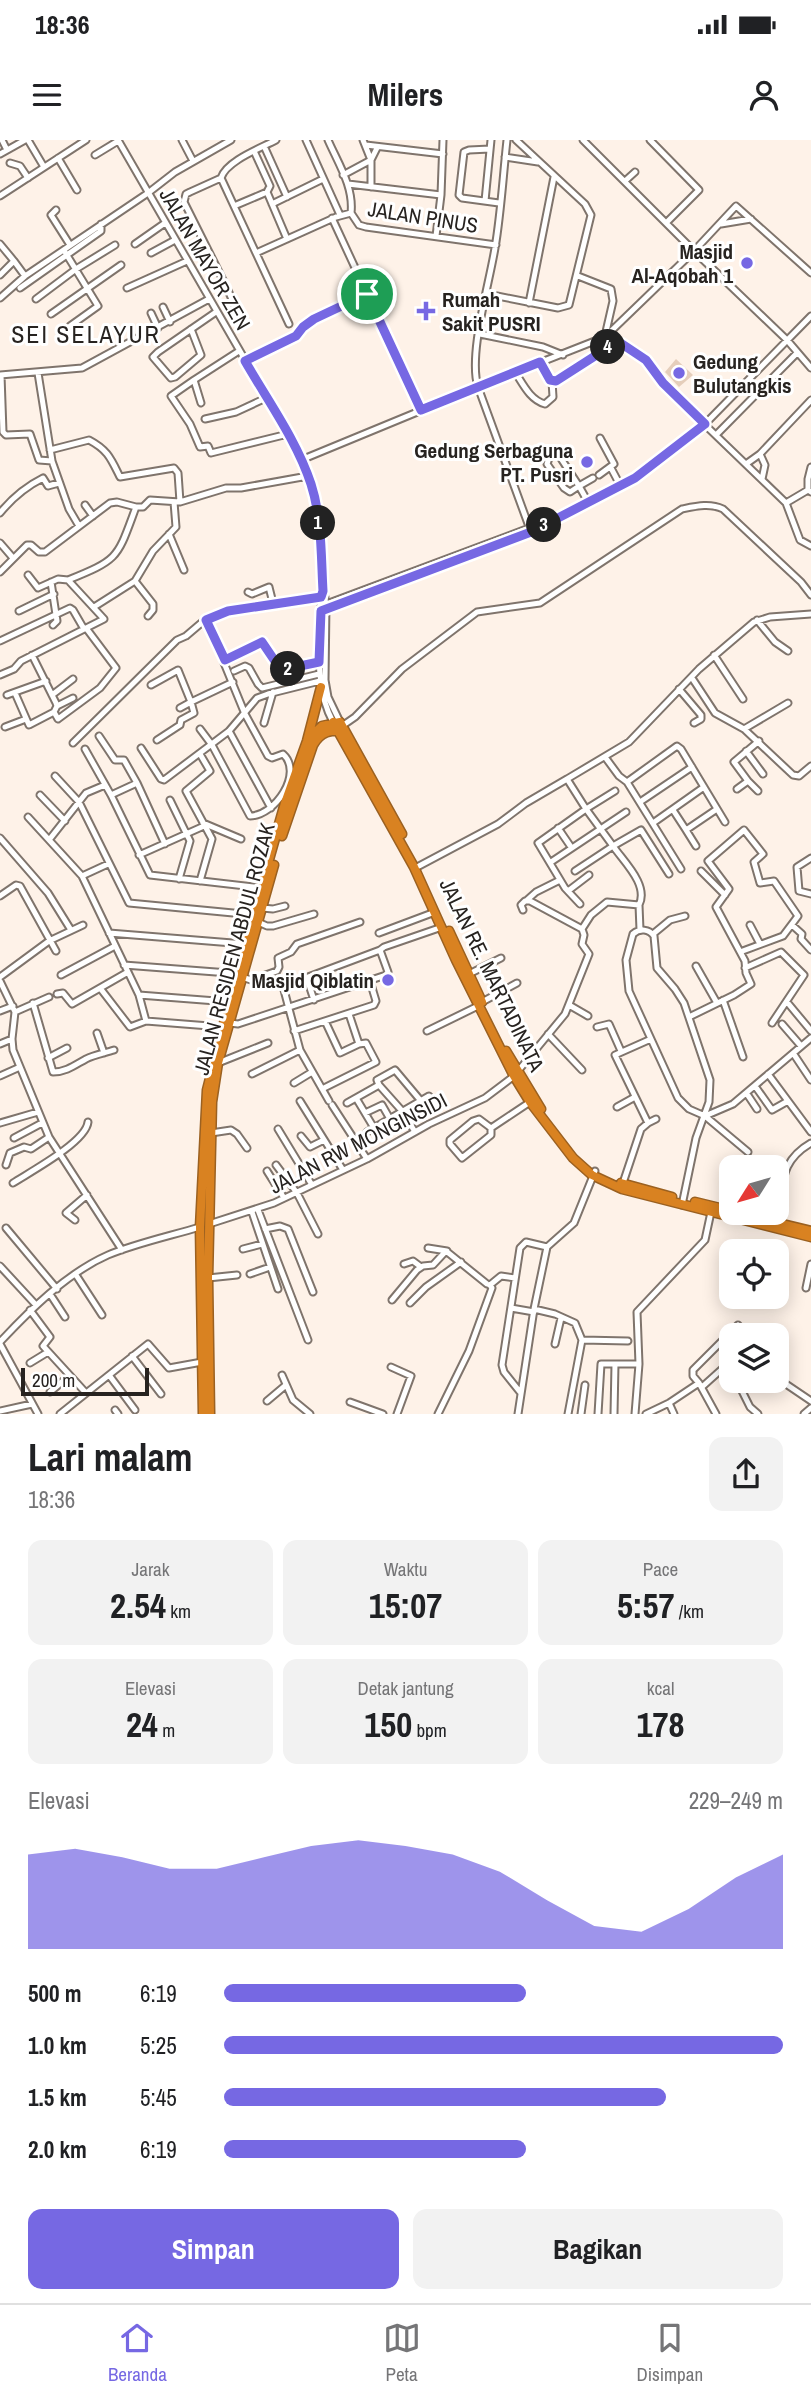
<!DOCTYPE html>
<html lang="id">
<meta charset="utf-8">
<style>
:root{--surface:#fff;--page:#f2f2f2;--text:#202124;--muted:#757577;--line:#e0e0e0;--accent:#7668e3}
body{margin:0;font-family:"Archivo Narrow",sans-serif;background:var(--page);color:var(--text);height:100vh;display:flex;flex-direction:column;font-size:26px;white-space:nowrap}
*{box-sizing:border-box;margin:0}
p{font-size:23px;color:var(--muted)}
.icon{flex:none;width:38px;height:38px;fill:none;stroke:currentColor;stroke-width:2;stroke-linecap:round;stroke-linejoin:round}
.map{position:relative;height:1274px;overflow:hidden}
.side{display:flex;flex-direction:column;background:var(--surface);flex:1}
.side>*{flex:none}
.needle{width:46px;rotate:233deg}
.controls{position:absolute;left:719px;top:1015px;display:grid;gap:14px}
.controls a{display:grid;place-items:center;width:70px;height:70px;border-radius:14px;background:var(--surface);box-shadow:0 4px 18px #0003;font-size:35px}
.scale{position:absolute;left:21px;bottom:18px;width:128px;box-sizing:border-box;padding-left:7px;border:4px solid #272320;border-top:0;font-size:19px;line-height:24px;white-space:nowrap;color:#272320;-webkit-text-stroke:5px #fff;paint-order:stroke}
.pin{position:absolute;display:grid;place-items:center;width:60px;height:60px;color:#fff;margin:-30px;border:4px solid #fff;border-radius:50%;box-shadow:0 2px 7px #0007}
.km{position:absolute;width:35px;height:35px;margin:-18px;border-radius:50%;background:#222;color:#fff;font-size:19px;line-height:35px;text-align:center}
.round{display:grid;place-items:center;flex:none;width:74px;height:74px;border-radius:14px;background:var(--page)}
.overview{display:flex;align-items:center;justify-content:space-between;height:119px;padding:0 28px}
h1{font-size:38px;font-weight:700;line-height:52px}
.stats{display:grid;grid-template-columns:repeat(3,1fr);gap:10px;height:119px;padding:7px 28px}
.stats div{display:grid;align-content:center;border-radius:14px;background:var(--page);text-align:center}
.stats b{font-size:35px;font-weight:700}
.stats small{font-size:19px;font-weight:400}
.stats p{font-size:19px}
.chart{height:196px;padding:14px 28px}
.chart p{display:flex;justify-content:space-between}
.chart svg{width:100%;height:126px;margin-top:7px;fill:var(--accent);opacity:.7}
.action{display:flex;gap:14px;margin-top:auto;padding:14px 28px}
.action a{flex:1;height:80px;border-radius:14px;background:var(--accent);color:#fff;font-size:28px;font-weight:700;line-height:80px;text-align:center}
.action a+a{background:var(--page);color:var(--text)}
ul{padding:0 28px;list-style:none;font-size:23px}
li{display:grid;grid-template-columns:112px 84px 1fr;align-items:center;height:52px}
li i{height:18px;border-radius:9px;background:var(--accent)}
.status{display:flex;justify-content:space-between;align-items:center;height:49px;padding:0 35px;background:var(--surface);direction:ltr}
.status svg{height:19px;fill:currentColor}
header{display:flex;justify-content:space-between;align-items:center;height:91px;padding:0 28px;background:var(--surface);font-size:32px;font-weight:700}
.dock{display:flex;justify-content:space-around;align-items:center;height:98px;border-top:2px solid var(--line);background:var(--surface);font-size:19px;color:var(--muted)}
.dock a{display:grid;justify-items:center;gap:4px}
.dock .on{color:var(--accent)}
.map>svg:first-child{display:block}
.green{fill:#e5cebb}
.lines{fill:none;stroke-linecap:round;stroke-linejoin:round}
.minor-casing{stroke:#7f746c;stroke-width:9}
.highway-casing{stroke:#9b6121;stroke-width:11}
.minor{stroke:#fff;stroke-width:5}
.highway{stroke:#d98221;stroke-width:8}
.route-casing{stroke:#fff;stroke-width:14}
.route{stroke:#7668e3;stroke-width:9}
.poi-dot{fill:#7668e3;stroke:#fff;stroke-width:2.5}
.labels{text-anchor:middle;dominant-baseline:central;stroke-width:6;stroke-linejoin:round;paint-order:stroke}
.street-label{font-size:21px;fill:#272320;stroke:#fff}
.poi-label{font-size:21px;font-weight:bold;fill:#272320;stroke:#fff;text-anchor:end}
.quarter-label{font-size:24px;letter-spacing:2px;fill:#272320;stroke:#fff}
</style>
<div class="status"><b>18:36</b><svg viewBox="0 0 49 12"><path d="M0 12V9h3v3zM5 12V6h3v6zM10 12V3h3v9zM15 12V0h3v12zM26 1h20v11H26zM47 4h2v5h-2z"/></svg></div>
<header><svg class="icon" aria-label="menu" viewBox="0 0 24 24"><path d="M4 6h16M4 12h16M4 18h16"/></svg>Milers<svg class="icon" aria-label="person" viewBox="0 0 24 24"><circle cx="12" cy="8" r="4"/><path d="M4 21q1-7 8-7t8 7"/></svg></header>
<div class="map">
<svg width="811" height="1274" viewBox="0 0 811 1274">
<rect width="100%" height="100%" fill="#fef2e8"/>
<path class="green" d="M676,219L693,235L679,247L665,232Z"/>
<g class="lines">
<defs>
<path id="minor" d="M2,0L7,10
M28,0L44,27
M118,0L288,294L308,336L316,366L323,451L326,464L325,540L328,557L340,582
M182,0L193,21
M306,0L340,75
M328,0C338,23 354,47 351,73
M363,0L371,20V47
M507,0C503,36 501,73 495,108C489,145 468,215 478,247L605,197L694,111L736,66L811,133
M583,0L694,111L787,200L811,228
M650,0L699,50L667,82
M366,5L443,14
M264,6L287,57
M490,9L469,10L464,12L459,55L462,58L499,63
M254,11L270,46L267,52
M0,14L25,0
M95,15L118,1
M505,17L538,22
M58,18L77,50
M10,23L20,26L28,38
M343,35L371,20L377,8
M221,38L190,52L186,54L184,62L225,144L242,181
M221,38L289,184
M221,38C226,21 261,8 276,0
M625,41L635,32
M348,44L441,55L436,96
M441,55L443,0
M0,56L86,0
M485,61L491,0
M272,64L323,39
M234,66L267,52L287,99
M56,70L51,75L70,105
M351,73L359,85L366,87L496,105
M332,78L421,270
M721,84L751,79
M0,104L14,121L0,135
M135,104L165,83
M65,112L98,166L70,186
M151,113L175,100
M256,113L336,77L351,73
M14,121L25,136
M578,136L611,149L613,161L605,196
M20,148L101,91V84
M127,148L187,121
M487,154L558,168L569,165L591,75L585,64L516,0
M0,158L25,136L148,53L175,32L231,0
M36,159L76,129L115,105
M529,163L554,37
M163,167L170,182
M151,173L158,188
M51,174L121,125
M191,189L201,215L175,237L171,238L153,217L158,212L216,172
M480,194L543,207L563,215
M245,221L296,196L303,187L314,179L367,154
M540,222L550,240L556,241L609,207L622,204L646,221L674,255L786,363
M515,232C523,244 530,260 545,264L553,257L552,241
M38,233L52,321
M0,235L82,228L209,159
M1,235L3,292L6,295L30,294L39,320L52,321L69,369L79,386
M194,240L171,256L190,284L200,307L208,306L211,313L288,294
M201,263L194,240L239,211
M205,279L236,272L266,258
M716,295L797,213
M50,310L89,300C108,310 111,319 120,337L174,328L178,333L180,362
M760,314L765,325L762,339
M555,315L560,317L579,346L570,352L564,348L547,324L549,318Z
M301,320L478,247L531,392
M746,324L760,314L811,260
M611,328L620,345
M599,335L614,324L600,298
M808,350V339L811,327
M811,352L808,350L786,363L800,400L811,406
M588,362L579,346L593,338
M85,365L93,376
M0,373C13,357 25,347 43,338L48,346L59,343
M169,394L184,430
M0,403L13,418
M0,432L27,405H31L39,412H45L110,363L117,362L136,367
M68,440C120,419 117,418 136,367H143L150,360L180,362L226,348H241L308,336
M135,441L153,464V470L148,476
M51,442L57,481L53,485
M248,452L252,454L269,447L273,463
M321,466L532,387
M94,467L135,441L153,411L176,387L174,362
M321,469C320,508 314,547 333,582
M19,471L54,454
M321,471L531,392L635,338L705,284L811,176
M757,480L775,502L788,511
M0,501L70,468L73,470L84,489
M32,515L56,563L57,566L54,572L58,579L100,548L116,528L86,488
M714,515L743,559
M225,521L262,502L281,530L319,521
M234,531L245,526L249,528L258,544L262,548L319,534
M0,535L14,529L21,521L104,479L68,440L58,439L38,448L28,435
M692,538L715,573L744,589L793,635L799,636L811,626
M151,545L178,530L191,562L233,542
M679,549L701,575V579L694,583
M15,553L29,585L54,572
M7,555L46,541
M52,555L73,539
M57,566L73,558
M264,583L273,552
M342,586L355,577L402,529L477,472L540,463L682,369C697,366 710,363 723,369L801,442L811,455
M5,587L26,579
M200,589L212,605L250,676C275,676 304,633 283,614L272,618L268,616L245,574L206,479
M744,589L788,563
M229,591L271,668
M99,596L115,620H124L137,643
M157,600L180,585L181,580L194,573L191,562L180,568
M73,603L177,500L186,496L206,479L228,471L273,463L325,457
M141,608L161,639L164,640L229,591L257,558L268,554L320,541
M85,609L111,655L150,735L262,748
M746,611L763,634
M200,614L210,631L186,651L212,699L200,741
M605,617L619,636L627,642L681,729
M55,636L79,662L129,763L254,775
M567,639L629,602L699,529L754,482L770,477L811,474
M627,642L677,606L681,609L725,682
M737,649L748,641
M758,651L748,641L734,622L759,601
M40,655L65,681
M111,655L137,643L165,704
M170,660L190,701L179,739
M640,662L692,627
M673,670L686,690
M28,677L82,736L139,855L146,881
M203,683L241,699
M653,683L704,647
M558,688L571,707
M0,698L48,753L71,790
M49,700L86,653L105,645
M696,706L686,690L717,669
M139,715L204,686
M811,718L797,727L799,751L811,754
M551,722L626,672
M419,726L498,684L526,663L567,639L586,669L615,651
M575,731L613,706L586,669L538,703L565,748L580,764
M701,731L725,755
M82,736L108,724
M568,751L589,735
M0,756L16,745L20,746L56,811
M527,760L536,752L560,740
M639,765L640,790
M262,768L273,769L285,766
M523,770L521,765L525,761H530L582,789
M258,782L267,786H273L314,774
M750,785L760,804
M792,785L802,794L801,799L811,810
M109,793L245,804
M379,793L435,772
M653,794L670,780L685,776
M124,825L229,833L251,840L277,831L279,827L278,818L291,812L297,804L360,782
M696,826L717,863
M745,828L781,812L804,835L772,883
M469,834L501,818
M61,835L115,806
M0,837L49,801L83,785
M0,841L15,872L12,899L13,910L49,997L122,1110
M100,848L130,887L146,881L222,887
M284,850L300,910L329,961
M57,854L63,853L72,864L128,832
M139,855L229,862
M314,860L307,839L308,837L380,810L384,807L442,787
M723,860L743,917
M482,862L517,843
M787,862L811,891
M33,863L53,932C66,932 75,925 86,919C94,915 105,913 114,910
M569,865L588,876
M0,871L13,866
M15,872L49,857
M689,877L734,855L751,844L746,833L745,821L716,767L729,749L708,721L744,690L763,714L754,722L760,743L774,741L798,776L783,796L740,812
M325,881L340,913L359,904
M230,883L238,884L386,835L388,832L380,810
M782,884L801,906
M597,887L609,884L621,911
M294,891L374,865L376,861L370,841
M427,891L478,866
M97,893L104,913
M548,894L582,930
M651,899L615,915L648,983L656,979
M0,904L12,899
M793,913L811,940
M48,918L67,908
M218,923L268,903
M252,934L300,910
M768,934L811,992
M0,936L20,927
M294,943L312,932
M755,946L772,970L788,961
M322,949L376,922L366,903L359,904L349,874
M747,954L757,969
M356,958L374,988
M300,961L343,1030
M347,963L379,945
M332,965L367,1019
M617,967L635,957
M365,973L382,965L390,979
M705,976L748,1012
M479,979L491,988V995L462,1018L450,1004V1000L473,981Z
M0,983L38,972
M491,988L530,962
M278,989L312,1045
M367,992L429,956
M415,992L403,972L379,945L377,940L395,930L421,961
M211,993L231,990L237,994L247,1008
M301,996L310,1007L324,1000
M14,998L42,983
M6,1025L10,1013L24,1007L31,1009L49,997
M276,1025L297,1053L318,1094
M267,1031L284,1058
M13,1043C30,1032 86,1002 88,982
M623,1043L641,989L648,983
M682,1065L696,998L709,962L710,940L684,863L675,849L657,828L654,796C649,789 640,788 633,794L626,820L629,851L678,958L689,969L705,976L733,964L811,898
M777,1068C783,1039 783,1019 811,1003
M258,1070L308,1200
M252,1072L278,1149
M75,1080L66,1073L87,1055
M209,1084L274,1063L367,1019L429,984L485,958L514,936L565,874L589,814L582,804L584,795L582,789L591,775L607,762L639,765C649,745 624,722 613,706L641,690L669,734
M6,1088L57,1149
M265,1089L280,1086L288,1089L313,1152
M428,1108L447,1111
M243,1109L262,1104
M404,1124L413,1121L421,1127
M0,1126L36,1165
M250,1134L270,1127
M76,1135L102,1175
M208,1138L237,1135
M806,1148L811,1124
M50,1154L65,1177
M392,1160L417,1130L423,1126L433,1125L446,1111L487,1144L490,1145L501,1136L515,1138
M410,1163L426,1147L461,1122
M511,1168L534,1172
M534,1169L555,1174L575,1183L582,1200
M30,1170L50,1197L43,1206L86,1253
M0,1202C30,1170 67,1133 108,1115C137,1103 170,1096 200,1087
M0,1204L38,1274
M555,1204L561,1178
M132,1216L161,1254
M30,1223L48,1212
M391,1227L411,1236L397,1274
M109,1235L135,1270
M282,1235L293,1260L310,1274
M777,1238L811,1261
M737,1241L750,1267L758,1274
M699,1243L693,1236V1230L738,1185L747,1195
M702,1247L722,1229
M50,1252L69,1236
M520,1252L504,1232L502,1225L520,1108L526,1102L547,1107
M267,1261L286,1245
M350,1262L383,1274
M669,1263L674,1274
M115,1270L118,1274
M0,1271L32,1264
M60,1274L148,1204L169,1228L202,1222
M438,1274L469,1211L492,1148L490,1145
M518,1274L534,1169L547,1107L574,1083L595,1031
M568,1274L582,1200L628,1201
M581,1274L585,1245
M598,1274L601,1224H639
M614,1274L615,1224
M635,1274L639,1224L637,1172L705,1100L711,1072
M646,1274L669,1263L699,1243L716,1274
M804,1274L811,1268"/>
<path id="highway" d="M333,582L414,727L456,820L514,936L530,962L573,1018L592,1035L622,1049L811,1097
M309,598L322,586L340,582L402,694
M282,696L313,605C321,591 330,590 345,591
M449,791L482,862
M506,911L541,969
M621,1043L672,1057
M695,1062L732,1071
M737,1073L811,1091
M203,1274L200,1087L207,950L236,836L285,663L307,601L321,547
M210,1274L208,1138L212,962L218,923L274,725"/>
</defs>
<use href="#minor" class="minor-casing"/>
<use href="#highway" class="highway-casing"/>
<use href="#minor" class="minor"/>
<use href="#highway" class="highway"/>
</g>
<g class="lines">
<defs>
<path id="route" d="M367,154L421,270L540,222L550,240L556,241L609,207L622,204L646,220L663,243L705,284L635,338L531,392L321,471L319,522L281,530L262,502L225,520L206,480L228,471L321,457L323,451C321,416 322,378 311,344C297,301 268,261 245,221L296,196L303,187L314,179Z"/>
</defs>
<use href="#route" class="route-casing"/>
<use href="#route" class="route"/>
</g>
<g class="poi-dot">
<circle cx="747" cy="123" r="7"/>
<path d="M422.5 160.5h7v7h7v7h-7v7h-7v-7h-7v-7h7z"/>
<circle cx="679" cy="233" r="7"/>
<circle cx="587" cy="322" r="7"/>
<circle cx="388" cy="840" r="7"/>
</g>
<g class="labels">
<g class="street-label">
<text transform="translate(423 77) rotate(9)">JALAN PINUS</text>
<text transform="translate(205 119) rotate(60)">JALAN MAYOR ZEN</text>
<text transform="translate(234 809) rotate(-75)">JALAN RESIDEN ABDUL ROZAK</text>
<text transform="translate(492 835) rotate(64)">JALAN RE. MARTADINATA</text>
<text transform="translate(358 1003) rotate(-27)">JALAN RW MONGINSIDI</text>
</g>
<g class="poi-label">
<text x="733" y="111">Masjid<tspan x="733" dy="24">Al-Aqobah 1</tspan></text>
<text x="442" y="159" text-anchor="start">Rumah<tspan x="442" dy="24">Sakit PUSRI</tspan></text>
<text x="693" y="221" text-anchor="start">Gedung<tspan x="693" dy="24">Bulutangkis</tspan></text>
<text x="573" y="310">Gedung Serbaguna<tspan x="573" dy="24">PT. Pusri</tspan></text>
<text x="374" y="840">Masjid Qiblatin</text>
</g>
<g class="quarter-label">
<text x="86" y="194">SEI SELAYUR</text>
</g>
</g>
</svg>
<div class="controls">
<a><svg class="needle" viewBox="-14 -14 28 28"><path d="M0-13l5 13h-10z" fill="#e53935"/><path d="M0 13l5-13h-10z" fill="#757577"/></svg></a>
<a><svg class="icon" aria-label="locate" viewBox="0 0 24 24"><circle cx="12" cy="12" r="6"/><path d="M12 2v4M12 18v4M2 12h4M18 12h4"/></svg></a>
<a><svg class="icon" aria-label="layers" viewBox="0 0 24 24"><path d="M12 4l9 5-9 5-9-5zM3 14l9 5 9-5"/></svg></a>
</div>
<div class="scale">200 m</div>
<div class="pin" style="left:367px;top:154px;background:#1e9e55"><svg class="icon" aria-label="arrive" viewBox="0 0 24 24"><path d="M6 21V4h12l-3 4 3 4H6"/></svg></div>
<b class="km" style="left:318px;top:383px">1</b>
<b class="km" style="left:288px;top:529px">2</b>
<b class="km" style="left:544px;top:385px">3</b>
<b class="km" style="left:608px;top:207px">4</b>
</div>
<section class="side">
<div class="overview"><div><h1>Lari malam</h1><p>18:36</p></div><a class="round"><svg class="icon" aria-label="share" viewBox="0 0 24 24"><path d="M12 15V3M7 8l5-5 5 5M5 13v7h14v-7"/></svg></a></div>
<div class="stats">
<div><p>Jarak</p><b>2.54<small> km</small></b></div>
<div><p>Waktu</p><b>15:07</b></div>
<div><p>Pace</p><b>5:57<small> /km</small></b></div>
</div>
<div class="stats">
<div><p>Elevasi</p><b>24<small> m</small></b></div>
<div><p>Detak jantung</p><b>150<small> bpm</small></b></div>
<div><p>kcal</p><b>178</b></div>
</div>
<div class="chart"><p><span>Elevasi</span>229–249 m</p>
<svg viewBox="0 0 160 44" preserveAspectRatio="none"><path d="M0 44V11L10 9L20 12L30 16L40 16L50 12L60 8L70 6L80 8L90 11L100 17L110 27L120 36L130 38L140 30L150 19L160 11V44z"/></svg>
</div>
<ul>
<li><b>500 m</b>6:19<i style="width:54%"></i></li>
<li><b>1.0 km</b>5:25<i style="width:100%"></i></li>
<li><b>1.5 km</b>5:45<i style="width:79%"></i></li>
<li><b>2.0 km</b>6:19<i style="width:54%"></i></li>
</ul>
<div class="action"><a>Simpan</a><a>Bagikan</a></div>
</section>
<nav class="dock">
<a class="on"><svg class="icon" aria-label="home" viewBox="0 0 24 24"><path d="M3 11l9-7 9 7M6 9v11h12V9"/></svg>Beranda</a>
<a><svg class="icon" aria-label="map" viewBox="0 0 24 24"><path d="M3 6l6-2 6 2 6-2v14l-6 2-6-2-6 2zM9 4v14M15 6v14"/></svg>Peta</a>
<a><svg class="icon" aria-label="saved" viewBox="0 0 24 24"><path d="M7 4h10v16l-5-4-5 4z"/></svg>Disimpan</a>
</nav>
